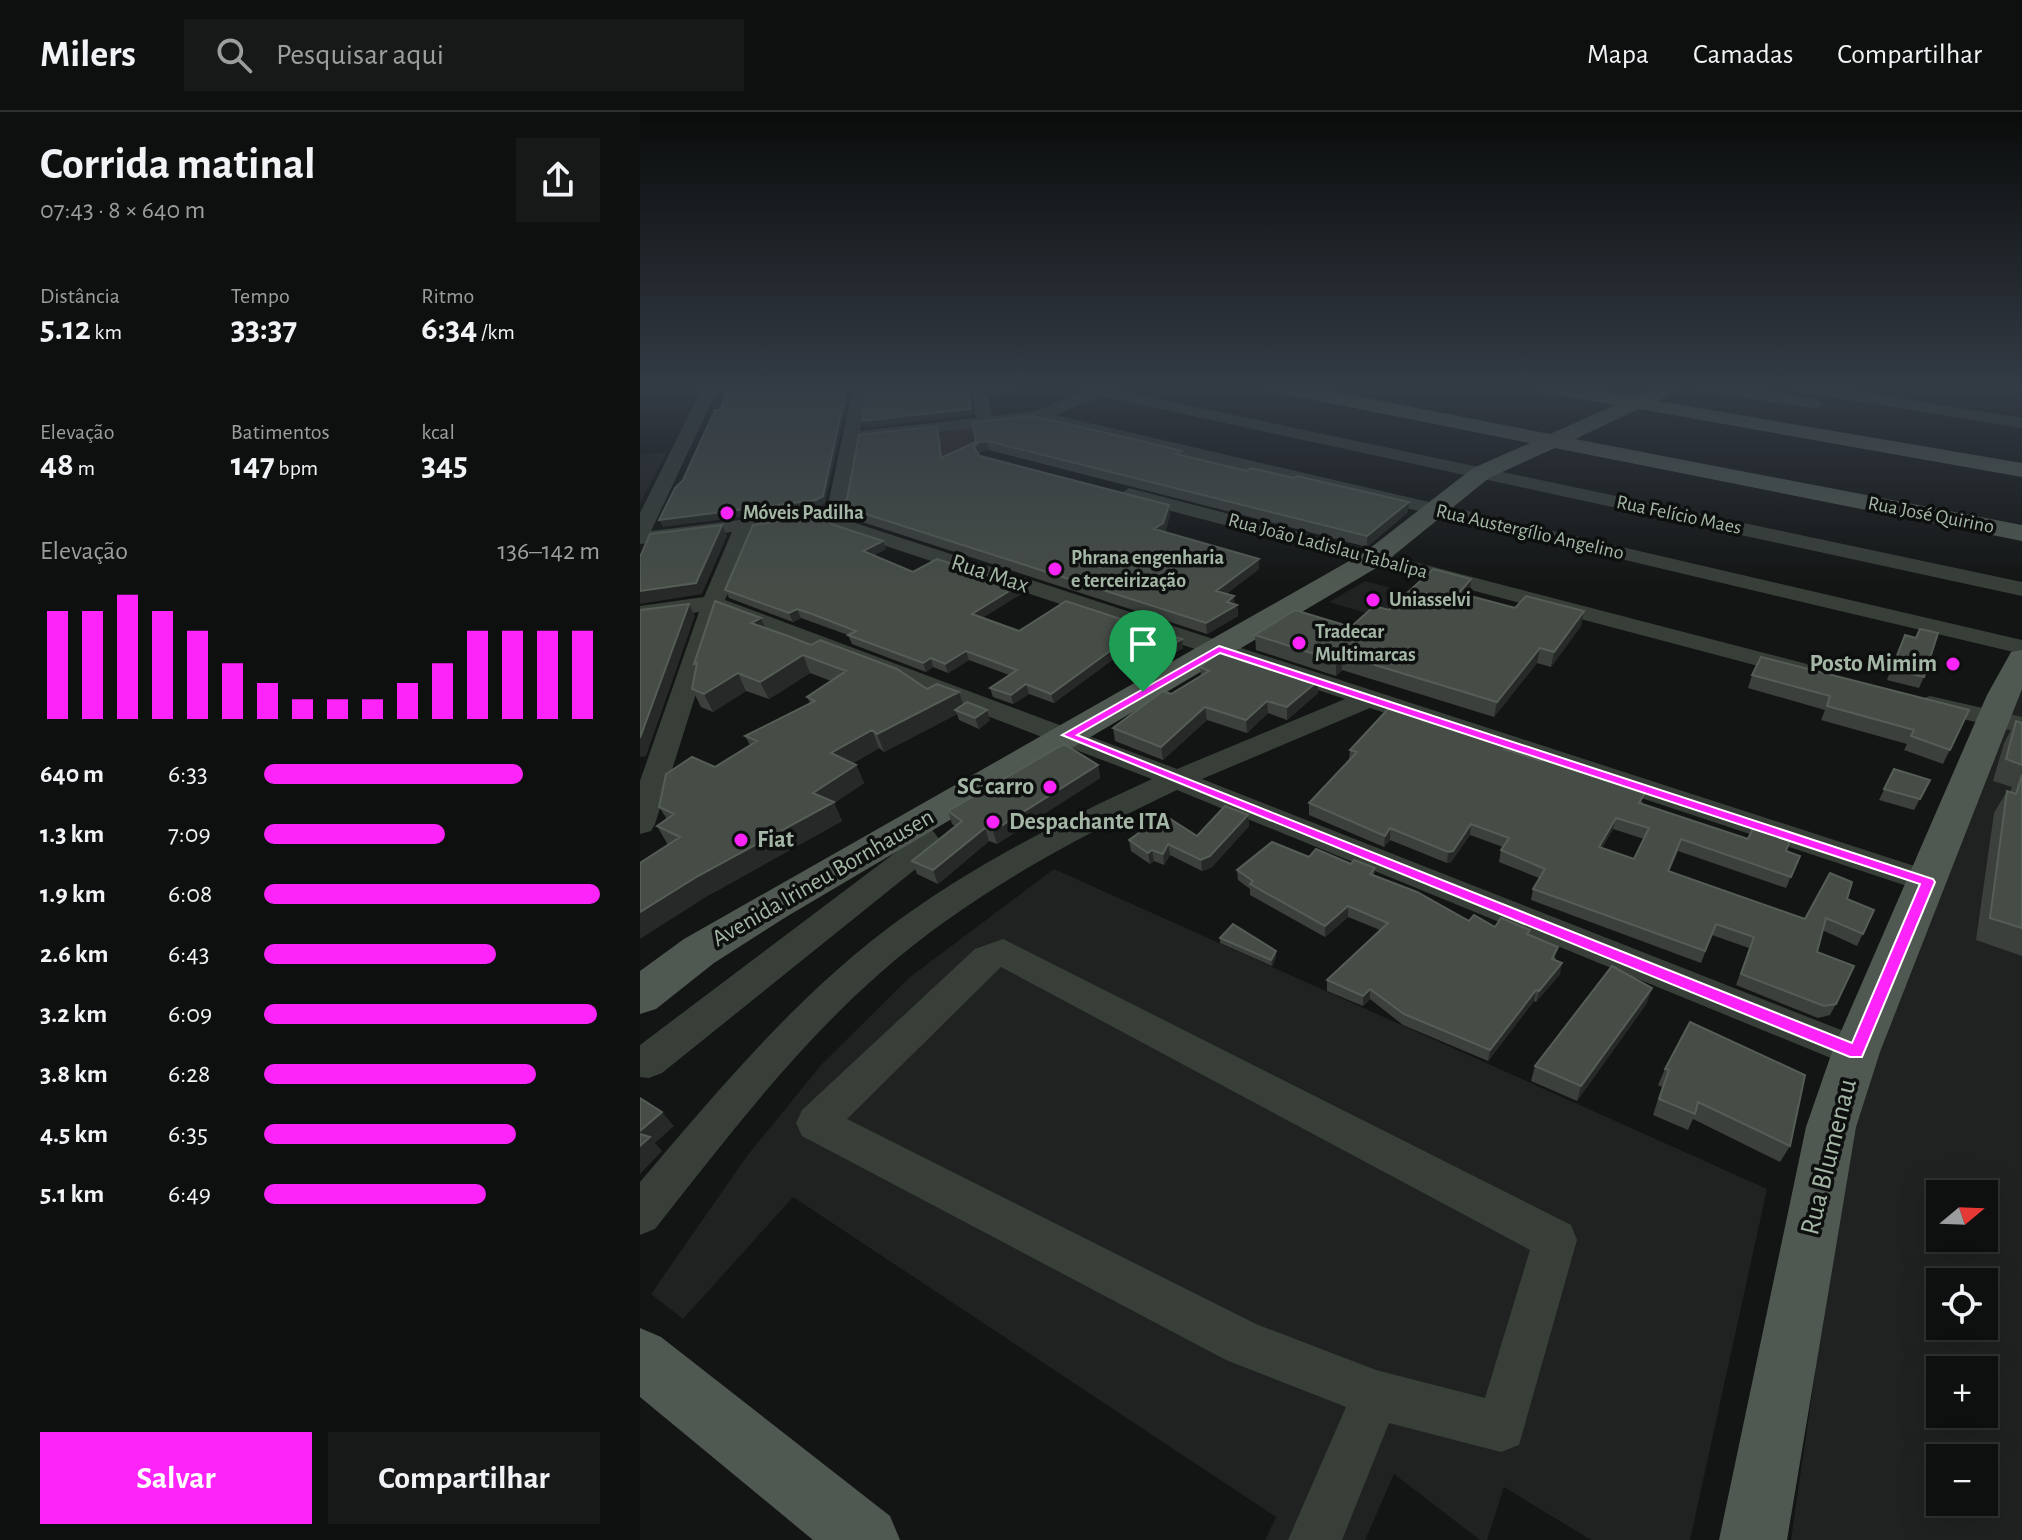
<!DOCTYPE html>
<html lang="pt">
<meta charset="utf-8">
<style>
:root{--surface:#0e100f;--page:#171918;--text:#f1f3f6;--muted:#9b9d9e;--line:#2e302f;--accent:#fc24f9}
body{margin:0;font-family:"Alegreya Sans",sans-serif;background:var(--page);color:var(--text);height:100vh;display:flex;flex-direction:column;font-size:30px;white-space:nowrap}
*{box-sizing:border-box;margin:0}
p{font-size:26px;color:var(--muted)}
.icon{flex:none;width:44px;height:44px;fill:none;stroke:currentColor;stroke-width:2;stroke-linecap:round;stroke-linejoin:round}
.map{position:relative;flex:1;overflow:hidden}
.sheet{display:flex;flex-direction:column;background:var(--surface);width:640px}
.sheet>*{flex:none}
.needle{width:52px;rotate:71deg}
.fabs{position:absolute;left:1286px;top:1068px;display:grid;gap:16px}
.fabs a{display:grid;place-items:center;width:72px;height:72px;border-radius:0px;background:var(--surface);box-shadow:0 8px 32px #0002,0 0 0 2px var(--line);font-size:40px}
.pin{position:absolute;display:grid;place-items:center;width:68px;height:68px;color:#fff;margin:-82px -34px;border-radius:50% 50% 50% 0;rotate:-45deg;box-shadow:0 0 8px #0007}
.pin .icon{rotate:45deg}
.round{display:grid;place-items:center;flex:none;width:84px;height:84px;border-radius:0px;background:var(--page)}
.summary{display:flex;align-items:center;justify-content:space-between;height:136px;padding:0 40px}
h1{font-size:44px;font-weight:700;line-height:60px}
.stats{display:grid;grid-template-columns:repeat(3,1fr);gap:12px;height:136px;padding:8px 40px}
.stats div{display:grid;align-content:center}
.stats b{font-size:34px;font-weight:700}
.stats small{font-size:22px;font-weight:400}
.stats p{font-size:22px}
.chart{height:224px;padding:16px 40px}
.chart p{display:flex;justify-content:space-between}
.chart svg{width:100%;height:144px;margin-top:8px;stroke:var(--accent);stroke-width:6}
.button{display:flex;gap:16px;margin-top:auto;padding:16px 40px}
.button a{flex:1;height:92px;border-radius:0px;background:var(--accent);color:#fff;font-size:32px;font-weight:700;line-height:92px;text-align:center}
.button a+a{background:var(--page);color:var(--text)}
ul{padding:0 40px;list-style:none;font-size:26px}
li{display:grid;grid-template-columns:128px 96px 1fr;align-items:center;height:60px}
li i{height:20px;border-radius:10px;background:var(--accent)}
header{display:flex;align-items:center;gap:48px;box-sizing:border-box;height:112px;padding:0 40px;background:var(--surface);border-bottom:2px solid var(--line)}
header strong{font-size:38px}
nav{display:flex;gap:44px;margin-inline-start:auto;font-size:28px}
.search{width:560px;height:72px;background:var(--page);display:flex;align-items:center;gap:20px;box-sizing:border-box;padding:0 28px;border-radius:0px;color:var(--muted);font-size:30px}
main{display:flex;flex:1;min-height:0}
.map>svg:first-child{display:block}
.built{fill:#1f2220;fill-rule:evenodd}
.green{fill:#2d2823}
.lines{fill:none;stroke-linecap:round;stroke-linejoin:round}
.minor{fill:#383f39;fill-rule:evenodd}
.major{fill:#505951;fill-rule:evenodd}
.wall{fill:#3b403c;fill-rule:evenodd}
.shaded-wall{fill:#262927}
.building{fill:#464d47;stroke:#555d56;stroke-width:2;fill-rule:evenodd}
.route{fill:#fc24f9;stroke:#fff;stroke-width:2;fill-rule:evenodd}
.poi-dot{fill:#fc24f9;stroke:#0e100f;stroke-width:3}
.labels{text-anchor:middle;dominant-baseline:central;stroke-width:7;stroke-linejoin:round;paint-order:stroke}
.far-poi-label{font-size:20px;font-weight:bold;fill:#a4b6a5;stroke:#0e100f;text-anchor:start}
.far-street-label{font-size:20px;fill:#a4b6a5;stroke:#0e100f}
.street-label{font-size:24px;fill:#a4b6a5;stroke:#0e100f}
.poi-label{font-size:24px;font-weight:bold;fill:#a4b6a5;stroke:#0e100f;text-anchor:end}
.near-street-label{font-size:28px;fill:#a4b6a5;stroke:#0e100f}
</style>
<header>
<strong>Milers</strong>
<div class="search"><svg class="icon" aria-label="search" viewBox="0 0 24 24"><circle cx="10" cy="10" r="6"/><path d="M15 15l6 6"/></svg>Pesquisar aqui</div>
<nav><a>Mapa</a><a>Camadas</a><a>Compartilhar</a></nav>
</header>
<main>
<section class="sheet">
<div class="summary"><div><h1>Corrida matinal</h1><p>07:43 · 8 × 640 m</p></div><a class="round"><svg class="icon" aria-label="share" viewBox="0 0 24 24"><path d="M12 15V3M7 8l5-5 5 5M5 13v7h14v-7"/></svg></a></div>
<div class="stats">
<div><p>Distância</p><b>5.12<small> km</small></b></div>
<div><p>Tempo</p><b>33:37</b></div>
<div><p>Ritmo</p><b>6:34<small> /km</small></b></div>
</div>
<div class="stats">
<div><p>Elevação</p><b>48<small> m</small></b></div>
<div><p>Batimentos</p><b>147<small> bpm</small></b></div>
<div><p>kcal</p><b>345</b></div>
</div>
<div class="chart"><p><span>Elevação</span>136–142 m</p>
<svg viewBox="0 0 160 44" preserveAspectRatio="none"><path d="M5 44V11M15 44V11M25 44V6M35 44V11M45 44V17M55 44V27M65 44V33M75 44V38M85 44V38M95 44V38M105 44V33M115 44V27M125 44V17M135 44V17M145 44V17M155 44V17"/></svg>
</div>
<ul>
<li><b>640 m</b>6:33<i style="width:77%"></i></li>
<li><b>1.3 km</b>7:09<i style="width:54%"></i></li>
<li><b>1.9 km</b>6:08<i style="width:100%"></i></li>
<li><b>2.6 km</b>6:43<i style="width:69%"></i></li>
<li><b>3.2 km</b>6:09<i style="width:99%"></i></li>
<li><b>3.8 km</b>6:28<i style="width:81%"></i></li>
<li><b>4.5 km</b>6:35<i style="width:75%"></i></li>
<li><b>5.1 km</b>6:49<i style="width:66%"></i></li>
</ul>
<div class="button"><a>Salvar</a><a>Compartilhar</a></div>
</section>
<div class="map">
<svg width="1382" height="1428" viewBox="0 0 1382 1428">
<rect width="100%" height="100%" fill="#131514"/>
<path class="built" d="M27,340L5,381L0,391V343Z
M725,469L779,484L753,509L689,490Z
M1382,566V1428H1151L1204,1059L1232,947ZM1300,1082H1344V1126H1300ZM1300,1170H1344V1214H1300ZM1300,1258H1344V1302H1300ZM1300,1346H1344V1390H1300Z
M414,757L1127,1077L1050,1428H951L864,1375L847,1428H840L754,1362L725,1428H625L636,1405L153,1085L43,1207L11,1182L107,1044L182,952L270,865Z"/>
<path class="green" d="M334,314L338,339L220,368L302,341L298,318Z"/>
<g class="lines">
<path class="minor" d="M63,274H79L11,419L180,398L188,393L213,274H229L220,319L336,306L333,287L315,279L314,274H329L347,282L352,304L396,299L457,274H478L476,278L1382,470V484L461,284L415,303L1382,528V542L399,309L219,329L207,396L199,403L212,410L1299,762L1304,770L1299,778L1288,781L730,596L562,667L1229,929L1235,940L1229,951L1216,956L1203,951L537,678C432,728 327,784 239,862C154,937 85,1028 15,1117L0,1123V1070C67,991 134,911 213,844C302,769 407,715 512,667L81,502L15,712L11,719L0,722V669L59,500L0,508V494L64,485L92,420L0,432V401ZM182,409L198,418L705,587L537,657L85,488L114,418Z
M1053,274H1091L1176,287L1184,292L1176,297L1060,279Z
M1147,274H1184L1382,306V316L1154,279Z
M489,376L1167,552L1170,557L1167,562H1149L482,386L480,382Z
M1290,584L1382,605V621L1281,597L1277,592L1281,587Z
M270,704C284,708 295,719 302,732L298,739L22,961L9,966L0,965V933L268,731L255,714L259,707Z
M363,827L931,1113L937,1128L879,1333L861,1340L749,1311L702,1428H648L706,1295L586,1248L162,1024L156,1011L162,998L335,837ZM361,855L890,1138L845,1286L736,1258L616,1212L207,1007Z"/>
<path class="major" d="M624,274H665L910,322L975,293L899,280L889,274H934L994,285L1018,274H1044L1018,289L1382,351V365L999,297L935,327L1382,413V429L915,336L849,366L743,452L146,805L74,851L16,897L0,902V859L44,827L725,440L833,356L890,331L634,280Z
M1382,538V577L1240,940L1216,1015L1147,1428H1079L1166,1015L1192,940L1347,583L1371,540Z
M0,1216L21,1225L250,1404L260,1428H173L0,1285Z"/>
</g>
<path class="wall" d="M337,274H383L371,280L351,285L348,279Z
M332,310L541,339V343L768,400L727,435L349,338L342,339L338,342L529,393L530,403L525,420L619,447V457L586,482L595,493H597L598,504L567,522L213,407L204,402L201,392L300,323L302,345L336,330Z
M194,413L246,437L234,443L273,460L381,482L342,506L379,519L543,536L506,558L472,548L414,591L389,582L373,592L353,585L350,576L369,563L329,548L308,561L293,555L286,560L212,532L208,523L161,506L153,510L89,486L85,478Z
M831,467L830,482L828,483L875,496L944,499L941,514L911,555L897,551L854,605L702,558L696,564L616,538L615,523L711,515L749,498Z
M125,516L287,577L319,580L323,593L350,608L339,617L319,608L317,602L244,640L239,636L213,651L216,653L224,671L194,691L202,709L69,783L28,733L17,714L27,707L19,695L75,655L110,633L105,624L170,591L167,585L191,569L170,561L129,587L106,579L73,600L61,595L52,577Z
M1280,517L1284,565L1279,576L1247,568L1260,533L1276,526Z
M560,555L678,581L647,608L628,601L607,621L567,608L523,648L475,629L473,616L561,564Z
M1112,563L1329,598L1303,652L1264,638L1267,632L1181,608L1185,598L1108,576Z
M1376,609L1382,611V844L1336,828L1354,701L1367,679L1370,680L1372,675L1353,669L1364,631Z
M867,633L866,638L1003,690L1001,692L1160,744L1146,776L1038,739L1029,760L1165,807L1207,787L1234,798L1217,834L1182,818L1177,840L1196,892L1190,903L1178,906L1096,873L1109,836L1072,823L1061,851L891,788L893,777L899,766L859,750L861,738L863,735L830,723L811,750L807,751L750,728L744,735L669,703V691L709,648L710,638ZM973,717L1004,727L994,747L962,736Z
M458,653L460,666L357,732L349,729L298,772L277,762L272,749L315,714L312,712L308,699Z
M1254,657L1290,668L1274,698L1239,688Z
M608,703L609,714L572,755L562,759L530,743L524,753L514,749L510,752L491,739L489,728L557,724Z
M669,745L735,756L734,763L829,809L889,823L916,846L915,848L920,862L896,890L894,889L848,949L763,913L730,887L723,894L687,879V868L740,818L708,805L685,825L610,783V777L598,768L597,758Z
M580,826L636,845L632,854L580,831Z
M1007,891L937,989L891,969L895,954Z
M1025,957L1150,1034L1140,1050L1053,1007L1048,1018L1013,1003L1022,975L1018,973Z"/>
<path class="shaded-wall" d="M207,274H211L185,391L179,395L23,415L19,408Z
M368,274H383L371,280L351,285L349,279Z
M329,283L333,303L224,316L222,309L325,286Z
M347,329L349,338L342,339L337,344L334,335L339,330Z
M769,390L768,400L727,435V424Z
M529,393L530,403L525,421L514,417Z
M82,413L87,424L62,482L0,492V479Z
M243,429L246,437L226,447L223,439Z
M619,447V457L576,490V479Z
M831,467L830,482L817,495L819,481Z
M379,473L381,482L334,511L332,502Z
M594,484L595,494L597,493L598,504L567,522L566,511Z
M49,492L55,504L6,644L0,645V626Z
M157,497L161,506L153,510L149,501Z
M944,499L941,514L911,555L914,540Z
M121,506L128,523L111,511Z
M542,527L543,536L506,558L505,549Z
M900,536L897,551L854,605L857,590Z
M326,539L329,548L308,561L305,552Z
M470,539L472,548L414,591L411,582Z
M163,543L170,561L129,587L120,570Z
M702,543V558L696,564V549Z
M291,546L293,555L286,560L283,551Z
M98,561L106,579L73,600L64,582Z
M678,569V581L647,608V595Z
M386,572L389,582L373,592L371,583Z
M319,580L325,598H315L317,602L244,640L237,622Z
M627,589L628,601L607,621L606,608Z
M565,595L567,608L523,648L521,635Z
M347,598L350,608L339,617L335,606Z
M232,618L239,636L198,659L191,641Z
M216,653L224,671L194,691L202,709L69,783L0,827V800L173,681Z
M458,653L460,666L357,732L353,719Z
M608,703L609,714L572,755L562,759L561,748Z
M976,706L973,717L956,746L959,735Z
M831,712L830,723L811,750L807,751L808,740Z
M345,716L349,729L298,772L293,758Z
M750,716V728L744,735L745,724Z
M528,732L530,743L524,753L523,742Z
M512,738L514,749L510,752L508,741Z
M708,794V805L685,825V814Z
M636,839V845L632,854L631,848Z
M922,851L920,862L896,890L899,879Z
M1012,876L1007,891L937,989L941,974Z
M730,877V887L723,894V884Z
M896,878L894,889L848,949L850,938Z
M22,1000L34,1014L15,1031L22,1039L0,1062V1019Z"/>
<path class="building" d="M89,274H207L183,384L176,388L19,408L35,376L43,368L75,298H80Z
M228,274H312V276L329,283L325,286L329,287L331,297L222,309Z
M347,274H368L349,279Z
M393,304L522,334L541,339L536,342L607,359L611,356L654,366L657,364L769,390L727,424L347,329L339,330L334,335L339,344L529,393L523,411L514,417L619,447L576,479L594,484L587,490L597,493L566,511L210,397L201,392L207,387L219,323L297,314L301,346L336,330L332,310Z
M178,404L194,413L243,429L223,439L273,460L297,447L379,473L332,502L379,519L426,489L542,527L505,549L470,539L411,582L386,572L371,583L350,576L377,558L326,539L305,552L291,546L283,551L208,523L216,519L172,502L157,497L149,501L85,478L113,413Z
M82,413L56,471L0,479V445L10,422Z
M793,457L831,467L819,481L875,496L886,484L944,499L914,540L900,536L857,590L702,543L696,549L615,523L655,498L711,515L734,494L749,498Z
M75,489L121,506L111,511L148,524L171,533L180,528L257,557L287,577L297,572L319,580L237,622L232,618L191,641L216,653L173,681L194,690L58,764L0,800V751L40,725L17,714L34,702L19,695L26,662L52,645L75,655L117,629L105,624L175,589L167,585L206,559L163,543L120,570L98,561L64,582L52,577L57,551L54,552Z
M49,492L0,626V498Z
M1280,517L1298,521L1284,565L1252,557L1265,523L1276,526Z
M583,537L678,569L647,595L627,589L606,608L565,595L521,635L473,616L523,579L531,582L569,559L560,555Z
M1121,545L1329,598L1310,638L1271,624L1274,618L1187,594L1190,584L1112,563Z
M327,590L347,598L335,606L315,598Z
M750,595L867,633L864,637L901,649L904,645L1006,679L999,691L1108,727L1114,714L1151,726L1146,739L1160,744L1151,765L1041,727L1028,759L1165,807L1190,761L1212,770L1207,787L1234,798L1223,822L1186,806L1177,840L1214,854L1196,892L1184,894L1101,862L1114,825L1076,812L1065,839L893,777L905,757L861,738L869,726L831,712L813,739L808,740L750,716L745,724L669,691L717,640L710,638ZM976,706L1009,716L994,747L959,735Z
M1376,609L1382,611V653L1366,647Z
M424,632L458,653L353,719L345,716L293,758L272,749L322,709L308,699Z
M1254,657L1290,668L1280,687L1244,677Z
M1382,663V816L1350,806L1367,679L1376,682Z
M585,694L608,703L570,744L561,748L528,732L523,742L512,738L508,741L489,728L524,703L557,724Z
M632,730L669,745L676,737L711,752L714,748L735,756L730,762L777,780L829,809L834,803L855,815L861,806L890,818L887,822L918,835L912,847L922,851L899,879L896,878L850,938L764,902L730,877L723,884L687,868L748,811L708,794L685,814L610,772L613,769L597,758Z
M593,812L636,839L631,848L580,826Z
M972,854L1012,876L941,974L895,954Z
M1050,910L1165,963L1150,1034L1058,990L1055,1002L1019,987L1029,958L1025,957Z
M0,986L22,1000L0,1019Z
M0,1022L10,1025L0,1034Z"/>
<linearGradient id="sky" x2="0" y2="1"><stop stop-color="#0a0c0b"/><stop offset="0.58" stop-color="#333b45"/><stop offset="1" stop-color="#333b45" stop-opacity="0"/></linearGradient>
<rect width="1382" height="474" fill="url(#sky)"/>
<path class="route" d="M579,534L1293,767L1295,770L1222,945H1210L422,623ZM580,541L1280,772L1212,931L437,623Z"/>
<g class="poi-dot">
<circle cx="87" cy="401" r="8"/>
<circle cx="415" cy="457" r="8"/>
<circle cx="733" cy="488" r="8"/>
<circle cx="659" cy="531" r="8"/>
<circle cx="1313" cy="552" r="8"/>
<circle cx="410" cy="675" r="8"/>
<circle cx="353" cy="710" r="8"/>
<circle cx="101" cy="728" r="8"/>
</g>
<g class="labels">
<g class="far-poi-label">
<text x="103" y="401">Móveis Padilha</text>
<text x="431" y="446">Phrana engenharia<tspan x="431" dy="23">e terceirização</tspan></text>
<text x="749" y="488">Uniasselvi</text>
<text x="675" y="520">Tradecar<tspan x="675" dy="23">Multimarcas</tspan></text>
</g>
<g class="far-street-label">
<text transform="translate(1039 403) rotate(12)">Rua Felício Maes</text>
<text transform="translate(1291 403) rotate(11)">Rua José Quirino</text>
<text transform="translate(890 420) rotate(13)">Rua Austergílio Angelino</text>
<text transform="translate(688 434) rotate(15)">Rua João Ladislau Tabalipa</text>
</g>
<g class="street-label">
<text transform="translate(350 462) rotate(18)">Rua Max</text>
<text transform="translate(183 766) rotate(-30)">Avenida Irineu Bornhausen</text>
</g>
<g class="poi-label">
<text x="1297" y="552">Posto Mimim</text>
<text x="394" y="675">SC carro</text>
<text x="369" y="710" text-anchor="start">Despachante ITA</text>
<text x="117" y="728" text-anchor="start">Fiat</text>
</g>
<g class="near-street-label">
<text transform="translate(1189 1045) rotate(-76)">Rua Blumenau</text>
</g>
</g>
</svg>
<div class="fabs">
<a><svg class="needle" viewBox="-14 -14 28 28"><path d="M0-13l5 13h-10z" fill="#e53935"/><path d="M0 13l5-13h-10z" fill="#9b9d9e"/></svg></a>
<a><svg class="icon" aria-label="locate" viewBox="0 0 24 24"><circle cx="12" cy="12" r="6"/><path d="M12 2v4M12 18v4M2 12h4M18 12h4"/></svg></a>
<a>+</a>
<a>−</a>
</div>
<div class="pin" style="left:503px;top:580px;background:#1e9e55"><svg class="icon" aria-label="arrive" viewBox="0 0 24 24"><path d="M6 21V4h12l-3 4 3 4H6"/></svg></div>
</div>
</main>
